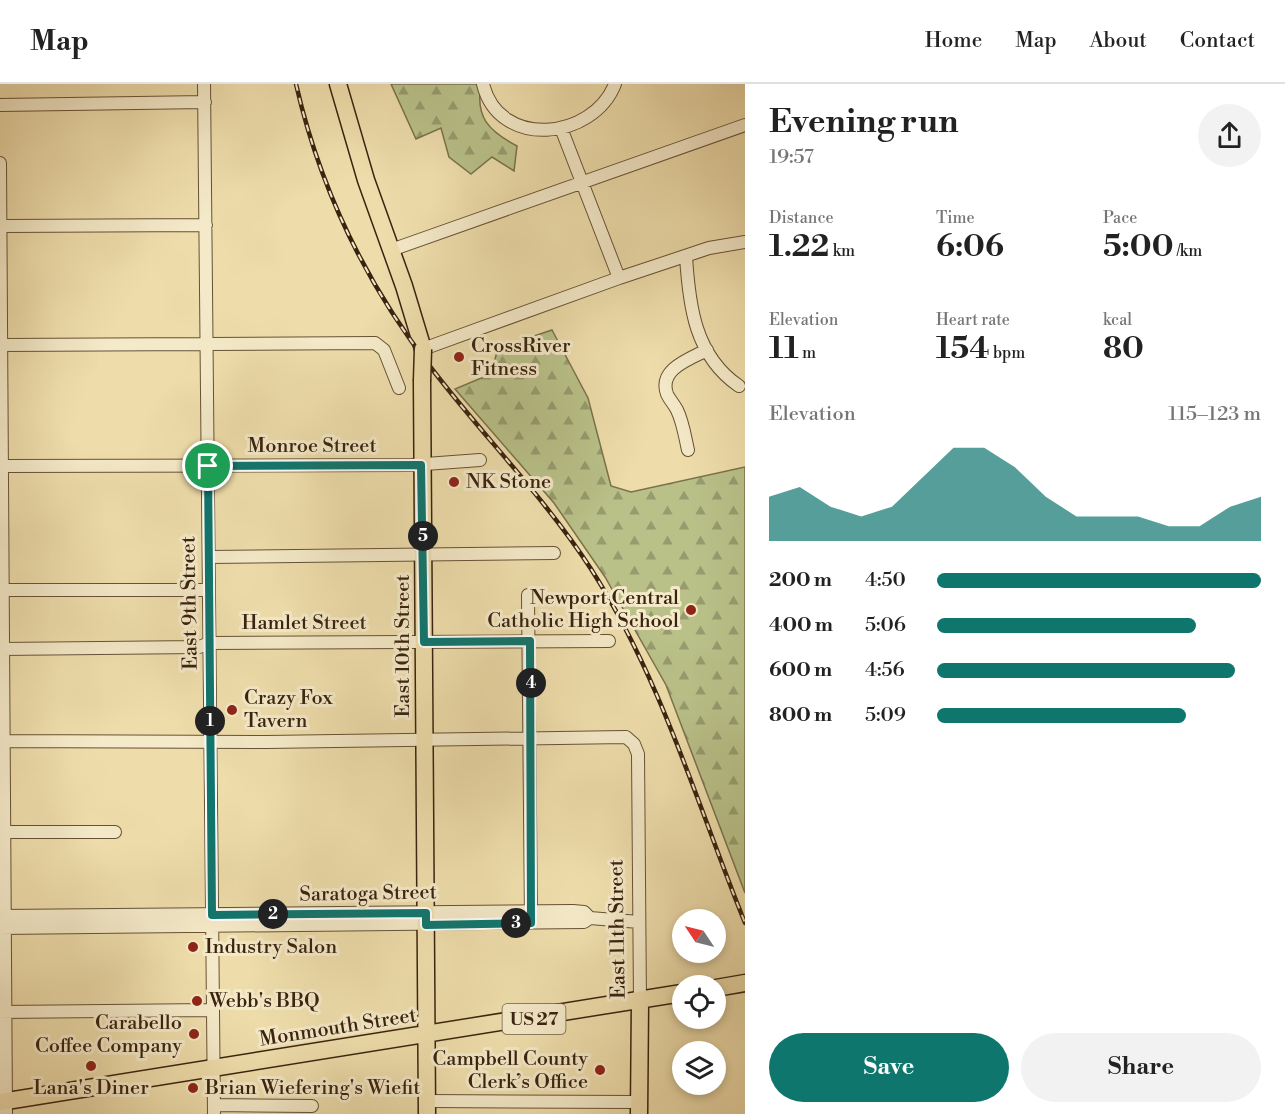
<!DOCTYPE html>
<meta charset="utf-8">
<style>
:root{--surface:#fff;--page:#f2f2f2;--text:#222;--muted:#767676;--line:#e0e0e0;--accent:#0f766e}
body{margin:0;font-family:"Libre Bodoni",serif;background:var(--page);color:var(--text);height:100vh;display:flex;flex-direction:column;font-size:22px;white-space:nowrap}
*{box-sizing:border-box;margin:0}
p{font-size:20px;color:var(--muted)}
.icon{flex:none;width:33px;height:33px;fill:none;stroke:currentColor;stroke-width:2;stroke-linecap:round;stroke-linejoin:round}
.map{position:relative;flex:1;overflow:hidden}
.details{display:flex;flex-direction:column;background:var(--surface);width:540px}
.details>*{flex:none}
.needle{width:39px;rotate:305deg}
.tools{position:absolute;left:672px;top:825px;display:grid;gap:12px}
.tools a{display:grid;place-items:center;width:54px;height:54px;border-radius:50%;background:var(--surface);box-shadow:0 3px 9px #0003;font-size:30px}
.pin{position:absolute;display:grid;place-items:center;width:51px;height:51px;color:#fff;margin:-26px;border:3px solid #fff;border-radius:50%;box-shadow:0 2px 6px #0007}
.km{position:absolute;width:30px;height:30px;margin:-15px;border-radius:50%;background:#222;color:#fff;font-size:16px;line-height:30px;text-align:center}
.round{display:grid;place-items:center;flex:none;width:63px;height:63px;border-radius:32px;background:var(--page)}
.head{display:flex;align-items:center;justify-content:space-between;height:102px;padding:0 24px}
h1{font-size:33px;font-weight:700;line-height:45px}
.metrics{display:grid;grid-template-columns:repeat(3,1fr);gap:9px;height:102px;padding:6px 24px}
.metrics div{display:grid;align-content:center}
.metrics b{font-size:30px;font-weight:700}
.metrics small{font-size:16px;font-weight:400}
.metrics p{font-size:16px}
.chart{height:168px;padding:12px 24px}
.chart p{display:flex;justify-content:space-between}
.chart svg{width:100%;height:108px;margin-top:6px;fill:var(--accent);opacity:.7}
.cta{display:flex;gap:12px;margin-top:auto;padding:12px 24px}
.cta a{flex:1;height:69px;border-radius:36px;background:var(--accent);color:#fff;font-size:24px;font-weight:700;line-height:69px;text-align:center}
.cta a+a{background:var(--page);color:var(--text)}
ul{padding:0 24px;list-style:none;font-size:20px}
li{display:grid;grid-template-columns:96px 72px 1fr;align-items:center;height:45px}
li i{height:15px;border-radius:8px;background:var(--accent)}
header{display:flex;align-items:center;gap:36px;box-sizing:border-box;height:84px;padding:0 30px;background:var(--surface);border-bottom:2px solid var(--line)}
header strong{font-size:28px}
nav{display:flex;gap:33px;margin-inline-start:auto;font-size:21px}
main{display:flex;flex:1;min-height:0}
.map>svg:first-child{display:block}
.forest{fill:url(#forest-firs);stroke:#79724c;stroke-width:1.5}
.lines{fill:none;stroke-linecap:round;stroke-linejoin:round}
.minor-casing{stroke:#665236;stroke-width:14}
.major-casing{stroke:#39230f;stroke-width:19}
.minor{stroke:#f4e9c8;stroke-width:12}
.major{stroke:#eeddab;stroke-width:16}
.rail-casing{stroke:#39230f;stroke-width:4.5}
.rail{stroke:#f4e9c8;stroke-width:2;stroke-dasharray:7;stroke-linecap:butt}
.major-bridge-casing{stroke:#39230f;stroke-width:19;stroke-linecap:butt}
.major-bridge{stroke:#eeddab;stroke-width:16}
.route-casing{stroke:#fff;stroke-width:12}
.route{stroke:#0f766e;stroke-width:8}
.poi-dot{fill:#8f2418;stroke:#f4e9c8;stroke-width:2}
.labels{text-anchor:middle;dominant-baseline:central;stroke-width:6;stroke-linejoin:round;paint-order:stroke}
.shield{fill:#f4e9c8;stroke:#715e46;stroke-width:1.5}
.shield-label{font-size:18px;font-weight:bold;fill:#39230f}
.poi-label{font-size:20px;fill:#39230f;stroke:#f4e9c8;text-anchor:start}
.street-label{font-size:20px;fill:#39230f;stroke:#f4e9c8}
</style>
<header>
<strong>Map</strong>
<nav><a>Home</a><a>Map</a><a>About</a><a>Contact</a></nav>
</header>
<main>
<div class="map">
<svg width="745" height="1030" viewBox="0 0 745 1030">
<defs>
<pattern id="forest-firs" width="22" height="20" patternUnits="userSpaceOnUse" patternTransform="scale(1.5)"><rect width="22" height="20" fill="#b9c189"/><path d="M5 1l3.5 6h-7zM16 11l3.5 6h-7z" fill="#979c6e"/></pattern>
</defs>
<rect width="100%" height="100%" fill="#eeddab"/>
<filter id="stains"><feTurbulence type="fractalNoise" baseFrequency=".00333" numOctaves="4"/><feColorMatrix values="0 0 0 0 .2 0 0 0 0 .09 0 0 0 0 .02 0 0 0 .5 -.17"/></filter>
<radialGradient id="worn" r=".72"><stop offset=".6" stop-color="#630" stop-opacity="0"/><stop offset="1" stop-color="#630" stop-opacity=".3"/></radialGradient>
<path class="forest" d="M391,0H481C475,34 489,47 517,62L514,87L492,73L471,90L449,73L441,44L416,55Z
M552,246L588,314L611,402L631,408L745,383V809L666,601L605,493L554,419L455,305L491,290L498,264Z"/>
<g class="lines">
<defs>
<path id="minor" d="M204,0L214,1030
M483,0C499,66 593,56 615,0
M0,21L205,18
M561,44L619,194
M0,79L6,1030
M0,142L206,141
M391,166L745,41
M686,172C689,222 695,272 739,302
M0,261L375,259L384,266L399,304
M423,265L619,194L709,164L745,158
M688,366C685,353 683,338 677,326C674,320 669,315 667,310C658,285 690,275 707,266
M0,382L412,381L480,376
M209,473L554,469
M0,506H209
M528,511L531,835
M0,565L199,563L210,559L609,557
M0,657L267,658L626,653L634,660L638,670L640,918
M0,748H115
M0,832L573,827L584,828L590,834L639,838
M0,844L584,838L590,834
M0,928L212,926
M427,1017L639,1018
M214,1021L312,1022"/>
<path id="major" d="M338,0L366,96L404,202L423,265
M422,297L427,1030
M716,904L745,899
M0,1018L682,909
M639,1030L640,918"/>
</defs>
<use href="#minor" class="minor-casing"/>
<use href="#major" class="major-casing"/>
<use href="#minor" class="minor"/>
<use href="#major" class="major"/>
<defs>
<path id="rail" d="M296,0C320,105 366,200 432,285C484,353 545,414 591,485C661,594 697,720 745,839"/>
</defs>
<use href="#rail" class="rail-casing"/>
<use href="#rail" class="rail"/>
<defs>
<path id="major-bridge" d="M422,297L423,265"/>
</defs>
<use href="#major-bridge" class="major-bridge-casing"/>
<use href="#major-bridge" class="major-bridge"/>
</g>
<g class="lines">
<defs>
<path id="route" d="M421,381L424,558L530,557L531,839L426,841V829L212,831L208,382Z"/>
</defs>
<use href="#route" class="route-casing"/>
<use href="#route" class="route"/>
</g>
<g class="poi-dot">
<circle cx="459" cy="273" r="6"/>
<circle cx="454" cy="398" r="6"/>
<circle cx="691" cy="526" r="6"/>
<circle cx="232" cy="626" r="6"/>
<circle cx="193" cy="863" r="6"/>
<circle cx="197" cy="917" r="6"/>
<circle cx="194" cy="950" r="6"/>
<circle cx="91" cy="982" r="6"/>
<circle cx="600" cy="986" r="6"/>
<circle cx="193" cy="1004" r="6"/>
</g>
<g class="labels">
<rect class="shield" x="502.5" y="920" width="63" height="30" rx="4.5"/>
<g class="shield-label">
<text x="534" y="935">US 27</text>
</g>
<g class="poi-label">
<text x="471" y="262">CrossRiver<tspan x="471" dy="23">Fitness</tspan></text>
<text x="466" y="398">NK Stone</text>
<text x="679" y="514" text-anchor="end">Newport Central<tspan x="679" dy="23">Catholic High School</tspan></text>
<text x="244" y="614">Crazy Fox<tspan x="244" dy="23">Tavern</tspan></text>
<text x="205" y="863">Industry Salon</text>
<text x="209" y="917">Webb's BBQ</text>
<text x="182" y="939" text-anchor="end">Carabello<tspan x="182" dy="23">Coffee Company</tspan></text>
<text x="588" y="975" text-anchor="end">Campbell County<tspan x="588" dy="23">Clerk’s Office</tspan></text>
<text x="91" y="1004" text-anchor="middle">Lana's Diner</text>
<text x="205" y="1004">Brian Wiefering's Wiefit</text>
</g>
<g class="street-label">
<text x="312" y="362">Monroe Street</text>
<text transform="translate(190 519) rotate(-91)">East 9th Street</text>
<text x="304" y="539">Hamlet Street</text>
<text transform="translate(403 562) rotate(-90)">East 10th Street</text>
<text transform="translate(368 810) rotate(-1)">Saratoga Street</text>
<text transform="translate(618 845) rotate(-91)">East 11th Street</text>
<text transform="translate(338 944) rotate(-9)">Monmouth Street</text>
</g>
</g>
<rect width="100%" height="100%" filter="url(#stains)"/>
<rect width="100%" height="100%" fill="url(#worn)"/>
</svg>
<div class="tools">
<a><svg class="needle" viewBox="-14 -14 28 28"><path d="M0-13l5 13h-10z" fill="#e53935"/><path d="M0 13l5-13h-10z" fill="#767676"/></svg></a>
<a><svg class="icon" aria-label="locate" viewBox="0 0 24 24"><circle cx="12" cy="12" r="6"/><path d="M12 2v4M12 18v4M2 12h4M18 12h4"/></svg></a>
<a><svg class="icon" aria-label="layers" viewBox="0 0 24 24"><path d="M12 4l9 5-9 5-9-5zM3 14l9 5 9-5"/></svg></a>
</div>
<div class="pin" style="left:208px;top:382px;background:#1e9e55"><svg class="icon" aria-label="arrive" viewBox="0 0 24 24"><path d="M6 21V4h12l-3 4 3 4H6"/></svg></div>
<b class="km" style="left:210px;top:637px">1</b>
<b class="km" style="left:273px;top:830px">2</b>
<b class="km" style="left:516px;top:839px">3</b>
<b class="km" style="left:531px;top:599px">4</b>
<b class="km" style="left:423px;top:452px">5</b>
</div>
<section class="details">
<div class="head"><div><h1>Evening run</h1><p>19:57</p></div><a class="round"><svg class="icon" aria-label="share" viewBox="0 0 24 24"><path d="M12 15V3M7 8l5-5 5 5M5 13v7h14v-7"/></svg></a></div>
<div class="metrics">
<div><p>Distance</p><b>1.22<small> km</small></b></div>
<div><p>Time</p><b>6:06</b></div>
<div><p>Pace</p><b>5:00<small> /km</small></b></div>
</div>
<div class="metrics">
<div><p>Elevation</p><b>11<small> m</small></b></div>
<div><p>Heart rate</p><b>154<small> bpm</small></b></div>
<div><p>kcal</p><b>80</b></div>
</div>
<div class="chart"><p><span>Elevation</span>115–123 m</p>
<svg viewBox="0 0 160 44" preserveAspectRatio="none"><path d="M0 44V26L10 22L20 30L30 34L40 30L50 18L60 6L70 6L80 14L90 26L100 34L110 34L120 34L130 38L140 38L150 30L160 26V44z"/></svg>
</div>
<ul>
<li><b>200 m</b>4:50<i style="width:100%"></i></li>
<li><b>400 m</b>5:06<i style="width:80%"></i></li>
<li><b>600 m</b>4:56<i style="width:92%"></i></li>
<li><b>800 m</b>5:09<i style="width:77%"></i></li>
</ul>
<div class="cta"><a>Save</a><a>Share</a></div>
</section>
</main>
